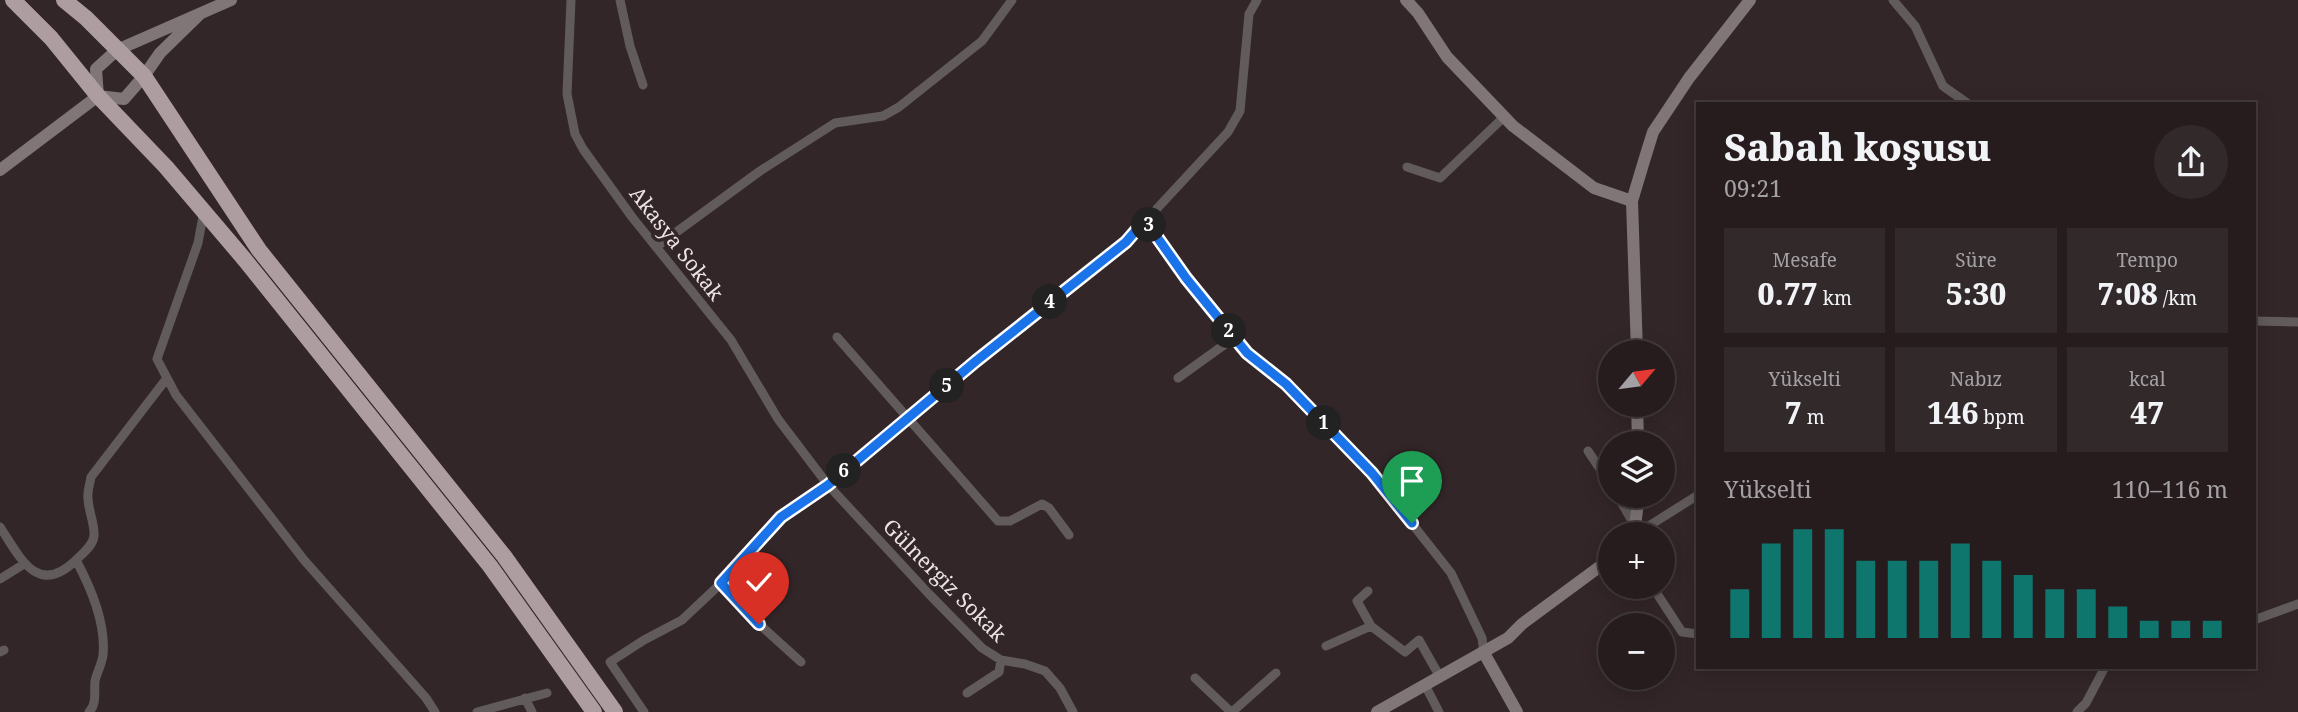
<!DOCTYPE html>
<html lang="tr">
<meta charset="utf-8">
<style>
:root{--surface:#261c1e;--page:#32292b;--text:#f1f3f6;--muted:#a4a1a4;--line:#423a3c;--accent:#0f766e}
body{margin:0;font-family:"Noto Serif",serif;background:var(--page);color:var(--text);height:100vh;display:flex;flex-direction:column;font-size:26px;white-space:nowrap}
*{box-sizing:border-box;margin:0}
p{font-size:23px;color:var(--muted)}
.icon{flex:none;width:38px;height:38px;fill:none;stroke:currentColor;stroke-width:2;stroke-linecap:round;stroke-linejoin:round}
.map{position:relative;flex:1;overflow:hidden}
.drawer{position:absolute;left:1696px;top:102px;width:560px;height:567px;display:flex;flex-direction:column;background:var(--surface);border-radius:0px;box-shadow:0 4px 18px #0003,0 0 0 2px var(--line)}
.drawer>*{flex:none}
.needle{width:46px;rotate:61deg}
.tools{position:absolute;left:1598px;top:340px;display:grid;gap:14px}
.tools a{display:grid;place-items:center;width:77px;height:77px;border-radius:50%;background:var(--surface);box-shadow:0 4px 18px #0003,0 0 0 2px var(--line);font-size:35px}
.pin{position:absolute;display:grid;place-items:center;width:60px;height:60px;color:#fff;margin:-72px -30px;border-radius:50% 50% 50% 0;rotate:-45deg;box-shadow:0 0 7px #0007}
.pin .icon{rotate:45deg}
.km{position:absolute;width:35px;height:35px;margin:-18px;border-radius:50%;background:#222;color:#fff;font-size:19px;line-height:35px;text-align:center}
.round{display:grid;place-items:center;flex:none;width:74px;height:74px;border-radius:37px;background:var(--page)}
.summary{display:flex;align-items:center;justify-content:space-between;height:119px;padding:0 28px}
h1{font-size:38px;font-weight:800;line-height:52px}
.stats{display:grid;grid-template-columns:repeat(3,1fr);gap:10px;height:119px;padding:7px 28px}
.stats div{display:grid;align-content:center;border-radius:0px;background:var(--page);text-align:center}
.stats b{font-size:30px;font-weight:800}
.stats small{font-size:19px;font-weight:400}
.stats p{font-size:19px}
.chart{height:196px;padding:14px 28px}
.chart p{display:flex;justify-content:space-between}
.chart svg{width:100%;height:126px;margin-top:7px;stroke:var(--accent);stroke-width:6}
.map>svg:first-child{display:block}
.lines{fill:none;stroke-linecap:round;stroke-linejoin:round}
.street{stroke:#625b5c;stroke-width:9}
.secondary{stroke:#807677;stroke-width:12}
.highway{stroke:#ae9da0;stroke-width:16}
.route-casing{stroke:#fff;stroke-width:14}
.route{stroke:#1a73e8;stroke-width:9}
.labels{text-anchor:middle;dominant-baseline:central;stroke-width:7;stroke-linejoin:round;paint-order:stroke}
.street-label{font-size:21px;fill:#ebe3e4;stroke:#332628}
</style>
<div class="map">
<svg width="2298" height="712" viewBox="0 0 2298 712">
<rect width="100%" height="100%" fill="#332628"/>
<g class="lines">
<path class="street" d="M571,0L567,94L575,134L583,149L632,217L731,340L778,419L828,485L929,594L982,648L1001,660L1025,664L1045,671L1060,688L1073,712
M620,0L630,46L643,85
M1893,0L1915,26L1943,86L1967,103
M1407,167L1440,178L1504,117
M204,211L198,243L157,359L176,395L304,560L426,698L435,712
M1145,220L1186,278L1247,353L1286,384L1372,473L1451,573L1482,638L1484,653
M656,247L760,171L835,123L883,116L899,107L982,41L1012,0
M2254,321L2298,322
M837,337L998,521H1010L1042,504L1049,508L1069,535
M1178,378L1235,337
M1588,451L1610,484
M1617,495L1635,526
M0,527C20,557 37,597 75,561C82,554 93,546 94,536C95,524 88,510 88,498C87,491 90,484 91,477L167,378
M1636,534L1698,495
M76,560C90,586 106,624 103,655C102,664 97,672 95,681C94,692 97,704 89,712
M0,579L24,564
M721,583L759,624L801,662
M1652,586L1682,632L1698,634
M1368,591L1357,601L1371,626
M2254,620L2298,604
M1326,646L1371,626L1405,652L1419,640L1440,677
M0,652L4,650
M1195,678L1231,712
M1425,685L1439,712
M967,693L999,672L1001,660
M525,698L532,712
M477,712L547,693
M644,712L610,662L644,640L682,620L733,572L781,517L828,485L976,361L1126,242L1228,132L1240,111L1249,14L1257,0
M1232,712L1276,673
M2077,712L2086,703L2105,667"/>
<path class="secondary" d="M1406,0L1418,13L1447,57L1513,126L1594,188L1632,201
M98,96L96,69L117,50L231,0
M0,170L98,96L124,99L144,76L160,53L201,13
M1637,352L1632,201L1644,161L1653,132L1689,78L1750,0
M1637,404L1638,443
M1631,534L1635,526L1639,495
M1484,653L1517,712
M1377,712L1508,638L1522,624L1610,559"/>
<path class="highway" d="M13,0L51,38L98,96L166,167L245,260L490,566L594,712
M64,0L86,18L144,76L259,250L504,556L615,712"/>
</g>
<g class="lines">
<defs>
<path id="route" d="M759,624L721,583L781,517L828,485L976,361L1126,242L1145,220L1186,278L1247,353L1286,384L1372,473L1412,523"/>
</defs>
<use href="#route" class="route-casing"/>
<use href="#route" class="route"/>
</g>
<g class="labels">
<g class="street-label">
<text transform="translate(677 243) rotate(52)">Akasya Sokak</text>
<text transform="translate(945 580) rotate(45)">Gülnergiz Sokak</text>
</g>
</g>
</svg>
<div class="tools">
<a><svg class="needle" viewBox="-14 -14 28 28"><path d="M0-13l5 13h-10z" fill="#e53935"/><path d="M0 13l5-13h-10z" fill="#a4a1a4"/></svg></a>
<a><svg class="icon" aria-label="layers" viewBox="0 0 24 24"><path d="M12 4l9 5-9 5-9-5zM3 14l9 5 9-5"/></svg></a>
<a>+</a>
<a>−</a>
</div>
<div class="pin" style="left:1412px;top:523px;background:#1e9e55"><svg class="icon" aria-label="arrive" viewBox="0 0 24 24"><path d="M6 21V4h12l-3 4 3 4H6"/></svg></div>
<div class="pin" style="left:759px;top:624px;background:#d93025"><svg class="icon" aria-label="check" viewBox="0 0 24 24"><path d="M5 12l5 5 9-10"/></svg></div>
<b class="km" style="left:1324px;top:423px">1</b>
<b class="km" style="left:1229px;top:331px">2</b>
<b class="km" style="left:1149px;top:225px">3</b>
<b class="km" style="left:1050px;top:302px">4</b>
<b class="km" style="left:947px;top:386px">5</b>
<b class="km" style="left:844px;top:471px">6</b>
<section class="drawer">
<div class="summary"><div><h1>Sabah koşusu</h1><p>09:21</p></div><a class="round"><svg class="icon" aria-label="share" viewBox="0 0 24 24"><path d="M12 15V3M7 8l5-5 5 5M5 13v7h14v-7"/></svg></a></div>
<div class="stats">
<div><p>Mesafe</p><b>0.77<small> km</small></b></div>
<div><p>Süre</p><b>5:30</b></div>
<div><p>Tempo</p><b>7:08<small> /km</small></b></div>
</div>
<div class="stats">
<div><p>Yükselti</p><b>7<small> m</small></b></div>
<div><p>Nabız</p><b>146<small> bpm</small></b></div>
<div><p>kcal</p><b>47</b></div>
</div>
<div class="chart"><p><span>Yükselti</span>110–116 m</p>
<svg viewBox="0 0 160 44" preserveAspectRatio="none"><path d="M5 44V27M15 44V11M25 44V6M35 44V6M45 44V17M55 44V17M65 44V17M75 44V11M85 44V17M95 44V22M105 44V27M115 44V27M125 44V33M135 44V38M145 44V38M155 44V38"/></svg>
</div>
</section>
</div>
